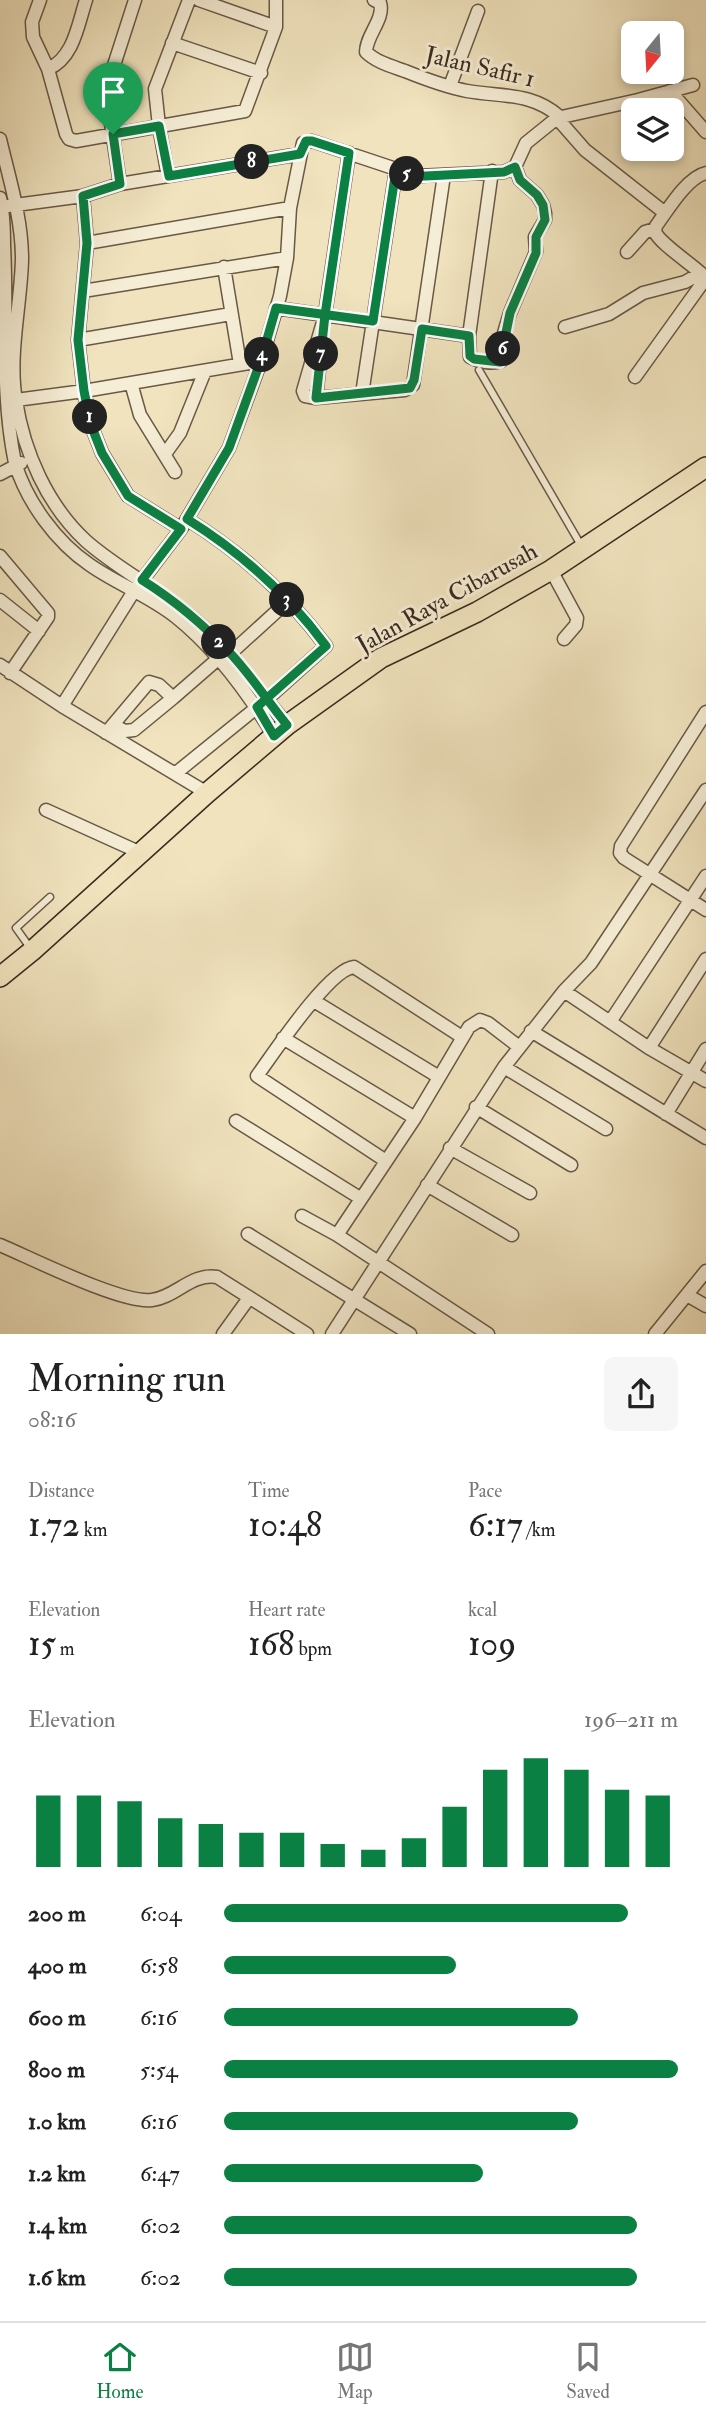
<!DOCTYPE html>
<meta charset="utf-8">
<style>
:root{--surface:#fff;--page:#f6f6f6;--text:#222;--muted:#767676;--line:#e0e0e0;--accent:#0b8043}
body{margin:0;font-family:"IM FELL Double Pica",serif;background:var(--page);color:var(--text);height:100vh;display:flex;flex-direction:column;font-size:26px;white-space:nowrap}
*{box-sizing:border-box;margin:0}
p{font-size:23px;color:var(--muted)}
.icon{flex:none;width:38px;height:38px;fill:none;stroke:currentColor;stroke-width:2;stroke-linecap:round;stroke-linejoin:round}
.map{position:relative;height:1334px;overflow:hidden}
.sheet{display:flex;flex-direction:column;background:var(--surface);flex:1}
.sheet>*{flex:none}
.needle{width:46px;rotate:198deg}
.controls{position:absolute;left:621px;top:21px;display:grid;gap:14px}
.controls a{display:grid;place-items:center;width:63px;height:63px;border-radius:10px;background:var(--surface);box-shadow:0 4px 10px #0003;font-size:35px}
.pin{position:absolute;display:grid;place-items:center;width:60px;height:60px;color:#fff;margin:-72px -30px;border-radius:50% 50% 50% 0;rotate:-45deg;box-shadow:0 0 7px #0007}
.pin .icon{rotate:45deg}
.km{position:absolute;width:35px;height:35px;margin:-18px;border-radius:50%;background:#222;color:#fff;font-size:19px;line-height:35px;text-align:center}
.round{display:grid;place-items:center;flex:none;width:74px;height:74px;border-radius:10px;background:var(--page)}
.overview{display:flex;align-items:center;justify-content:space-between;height:119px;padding:0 28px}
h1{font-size:38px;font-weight:600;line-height:52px}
.stats{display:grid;grid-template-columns:repeat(3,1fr);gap:10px;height:119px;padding:7px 28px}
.stats div{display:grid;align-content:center}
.stats b{font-size:35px;font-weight:600}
.stats small{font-size:19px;font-weight:400}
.stats p{font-size:19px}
.chart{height:196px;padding:14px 28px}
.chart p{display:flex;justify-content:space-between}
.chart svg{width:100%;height:126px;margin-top:7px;stroke:var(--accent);stroke-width:6}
ul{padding:0 28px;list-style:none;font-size:23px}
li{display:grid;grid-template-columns:112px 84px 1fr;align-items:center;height:52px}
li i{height:18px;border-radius:9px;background:var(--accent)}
.tab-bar{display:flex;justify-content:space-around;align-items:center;height:98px;border-top:2px solid var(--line);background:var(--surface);font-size:19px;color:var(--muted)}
.tab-bar a{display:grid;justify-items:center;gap:4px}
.tab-bar .current{color:var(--accent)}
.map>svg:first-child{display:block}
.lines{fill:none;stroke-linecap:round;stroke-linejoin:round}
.lane-casing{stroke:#685946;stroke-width:9}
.street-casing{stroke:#685946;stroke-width:15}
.primary-casing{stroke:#3a2b1e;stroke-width:22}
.lane{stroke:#f5edd5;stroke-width:6}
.street{stroke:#f5edd5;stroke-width:12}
.primary{stroke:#f0e3be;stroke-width:19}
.route-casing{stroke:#fff;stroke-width:14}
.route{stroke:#0b8043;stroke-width:9}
.labels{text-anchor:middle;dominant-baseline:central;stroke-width:6;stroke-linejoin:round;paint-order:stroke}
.street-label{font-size:24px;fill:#3a2b1e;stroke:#f5edd5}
</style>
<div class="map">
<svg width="706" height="1334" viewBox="0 0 706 1334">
<rect width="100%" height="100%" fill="#f0e3be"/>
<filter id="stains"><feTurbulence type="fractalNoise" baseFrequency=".00286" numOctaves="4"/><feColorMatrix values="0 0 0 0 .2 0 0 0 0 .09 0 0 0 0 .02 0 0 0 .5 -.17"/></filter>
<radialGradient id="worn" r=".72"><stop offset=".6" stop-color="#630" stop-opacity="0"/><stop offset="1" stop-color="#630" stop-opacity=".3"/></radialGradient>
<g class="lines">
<defs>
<path id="lane" d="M479,370L582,547
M31,949L16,928L50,897"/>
<path id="street" d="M40,0L32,22L33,37L48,69L66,134L69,139L76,141L245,111L276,27V0
M199,0L276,27
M374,0L380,3C385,19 366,35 366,52C376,62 391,66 405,71C425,79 446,87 467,91C502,97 532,92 560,117
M172,43L261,73
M48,69C74,58 78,24 86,0
M450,86L478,11
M670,91L706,132
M557,118L585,150L665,213
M0,139C9,178 22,218 22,259C21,305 8,355 16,401C24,452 47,505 86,541C121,572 165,592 201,625C234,655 259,691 287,725
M492,171L469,336L470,357C478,362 493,364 501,361L504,333L510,313L536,252L535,237L545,220V213L543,205L537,195L520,180L515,167
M168,176L159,126L155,89L189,0
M120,184L106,90L135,0
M83,196L87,243L78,340L84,391L91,425L102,453L128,496L181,529
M0,198C4,214 4,230 4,246C8,320 0,390 15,463C27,502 56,542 90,565C117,584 150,596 176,617C216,649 248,693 274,736
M8,206L83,196L120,184L300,154
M87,243L290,208
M627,252L645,232L655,229
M224,267L240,364
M83,291L287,258
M276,308L469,336
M325,315L303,391L305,396L316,398L405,390L413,385L444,175
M324,321L349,153
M565,327L609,314L643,293L685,282L701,273
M78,340L231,314
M635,377L706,278C694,265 661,245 655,232L656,226C667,211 687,177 706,173
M131,383L140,415L175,472
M362,394L396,170
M316,398L321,350
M16,400L84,391L261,361
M165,454L180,433L205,371
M0,474L21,463
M0,556L48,613V617L10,673
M551,570L577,618L576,625L564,639
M0,600L39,631
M231,653L288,601
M0,665L62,706L207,793
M62,706L134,591L181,529L229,448L261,361L280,296L287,258L290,208L303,143L312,141L417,176L504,172L515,167L526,143L557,118L638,100L693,85
M706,712L621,846L620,853L624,858L706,910
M113,725L125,731L134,730L173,698
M106,733L149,682L159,685L173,698L219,658
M176,773L266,700L326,646C289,596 240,552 187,519
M46,810L141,853
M564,991L649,1048L706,1081
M314,1001L439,1077
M610,1022L706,876
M531,1031L706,1138
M283,1038L415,1118
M649,1048L706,959
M504,1067L606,1129
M476,1107L571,1165
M666,1114L706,1049
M236,1121L360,1198
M450,1148L530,1193
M386,1161L257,1076C273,1054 329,969 354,967L462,1037
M427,1185L512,1235
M302,1216L337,1235L488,1334
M248,1234L410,1334
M337,1235L415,1118L469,1027L480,1020L488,1023L518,1046
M0,1245C31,1258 122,1304 152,1300C176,1297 191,1273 217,1277L307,1334
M687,1295L706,1306
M223,1334L249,1298
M332,1334L504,1067L564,991L591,963L706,790
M655,1334L706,1271"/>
<path id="primary" d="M0,977L32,951L207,793L287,725L381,658L477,612L551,570L706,467"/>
</defs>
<use href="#lane" class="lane-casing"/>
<use href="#street" class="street-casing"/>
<use href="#primary" class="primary-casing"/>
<use href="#lane" class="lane"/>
<use href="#street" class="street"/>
<use href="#primary" class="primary"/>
</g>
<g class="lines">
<defs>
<path id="route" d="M113,134L120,184L83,196L87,243L78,340L84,391L91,425L102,453L128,496L181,529L142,580C174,600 204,625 230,653C251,675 268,702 287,725L274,736L257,707L266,699L326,646C289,596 240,552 187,519L229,448L261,360L276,308L373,321L396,170L416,176H426L504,172L515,167L520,180L537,195L543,205L545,220L536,237V253L510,313L500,362L474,359L470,356L469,336L422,329L414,380L410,388L316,398L325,315L349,153L312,141H306L300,154L169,176L159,126L113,134"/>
</defs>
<use href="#route" class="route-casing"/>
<use href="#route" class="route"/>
</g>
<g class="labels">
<g class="street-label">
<text transform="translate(480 67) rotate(13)">Jalan Safir 1</text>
<text transform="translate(447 598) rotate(-29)">Jalan Raya Cibarusah</text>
</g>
</g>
<rect width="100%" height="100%" filter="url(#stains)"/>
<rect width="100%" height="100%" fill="url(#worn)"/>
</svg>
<div class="controls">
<a><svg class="needle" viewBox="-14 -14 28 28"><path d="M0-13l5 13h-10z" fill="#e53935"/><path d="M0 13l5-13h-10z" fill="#767676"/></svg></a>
<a><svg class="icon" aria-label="layers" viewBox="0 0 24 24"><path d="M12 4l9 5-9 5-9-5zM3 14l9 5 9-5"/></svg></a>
</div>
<div class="pin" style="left:113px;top:134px;background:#1e9e55"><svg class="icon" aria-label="arrive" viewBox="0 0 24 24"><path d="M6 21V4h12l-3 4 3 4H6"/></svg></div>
<b class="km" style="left:90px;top:417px">1</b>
<b class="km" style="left:219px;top:642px">2</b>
<b class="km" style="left:287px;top:600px">3</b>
<b class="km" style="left:262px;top:355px">4</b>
<b class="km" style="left:407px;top:174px">5</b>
<b class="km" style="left:503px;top:349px">6</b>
<b class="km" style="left:321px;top:354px">7</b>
<b class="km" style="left:252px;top:162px">8</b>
</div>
<section class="sheet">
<div class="overview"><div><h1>Morning run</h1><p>08:16</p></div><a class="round"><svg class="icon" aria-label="share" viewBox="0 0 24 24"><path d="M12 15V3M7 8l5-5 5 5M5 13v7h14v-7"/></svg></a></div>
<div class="stats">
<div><p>Distance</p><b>1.72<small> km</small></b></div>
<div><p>Time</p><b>10:48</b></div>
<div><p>Pace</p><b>6:17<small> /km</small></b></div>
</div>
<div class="stats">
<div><p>Elevation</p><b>15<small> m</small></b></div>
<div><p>Heart rate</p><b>168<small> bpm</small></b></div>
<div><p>kcal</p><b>109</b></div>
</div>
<div class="chart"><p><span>Elevation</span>196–211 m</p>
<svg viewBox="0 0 160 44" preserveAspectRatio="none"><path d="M5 44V19M15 44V19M25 44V21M35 44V27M45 44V29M55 44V32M65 44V32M75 44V36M85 44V38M95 44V34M105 44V23M115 44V10M125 44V6M135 44V10M145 44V17M155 44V19"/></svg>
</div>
<ul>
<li><b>200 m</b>6:04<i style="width:89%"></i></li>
<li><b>400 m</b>6:58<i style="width:51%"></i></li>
<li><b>600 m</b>6:16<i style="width:78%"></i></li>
<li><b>800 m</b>5:54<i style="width:100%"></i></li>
<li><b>1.0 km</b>6:16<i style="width:78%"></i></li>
<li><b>1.2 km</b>6:47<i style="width:57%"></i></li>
<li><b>1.4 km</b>6:02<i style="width:91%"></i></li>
<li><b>1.6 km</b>6:02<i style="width:91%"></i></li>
</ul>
</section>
<nav class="tab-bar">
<a class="current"><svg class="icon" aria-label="home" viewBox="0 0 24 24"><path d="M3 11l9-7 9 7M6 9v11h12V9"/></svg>Home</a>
<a><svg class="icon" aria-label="map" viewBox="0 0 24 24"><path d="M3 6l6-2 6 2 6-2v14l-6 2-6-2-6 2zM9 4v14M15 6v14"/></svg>Map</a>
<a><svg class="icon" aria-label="saved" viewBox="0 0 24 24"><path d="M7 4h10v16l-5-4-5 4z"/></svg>Saved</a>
</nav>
